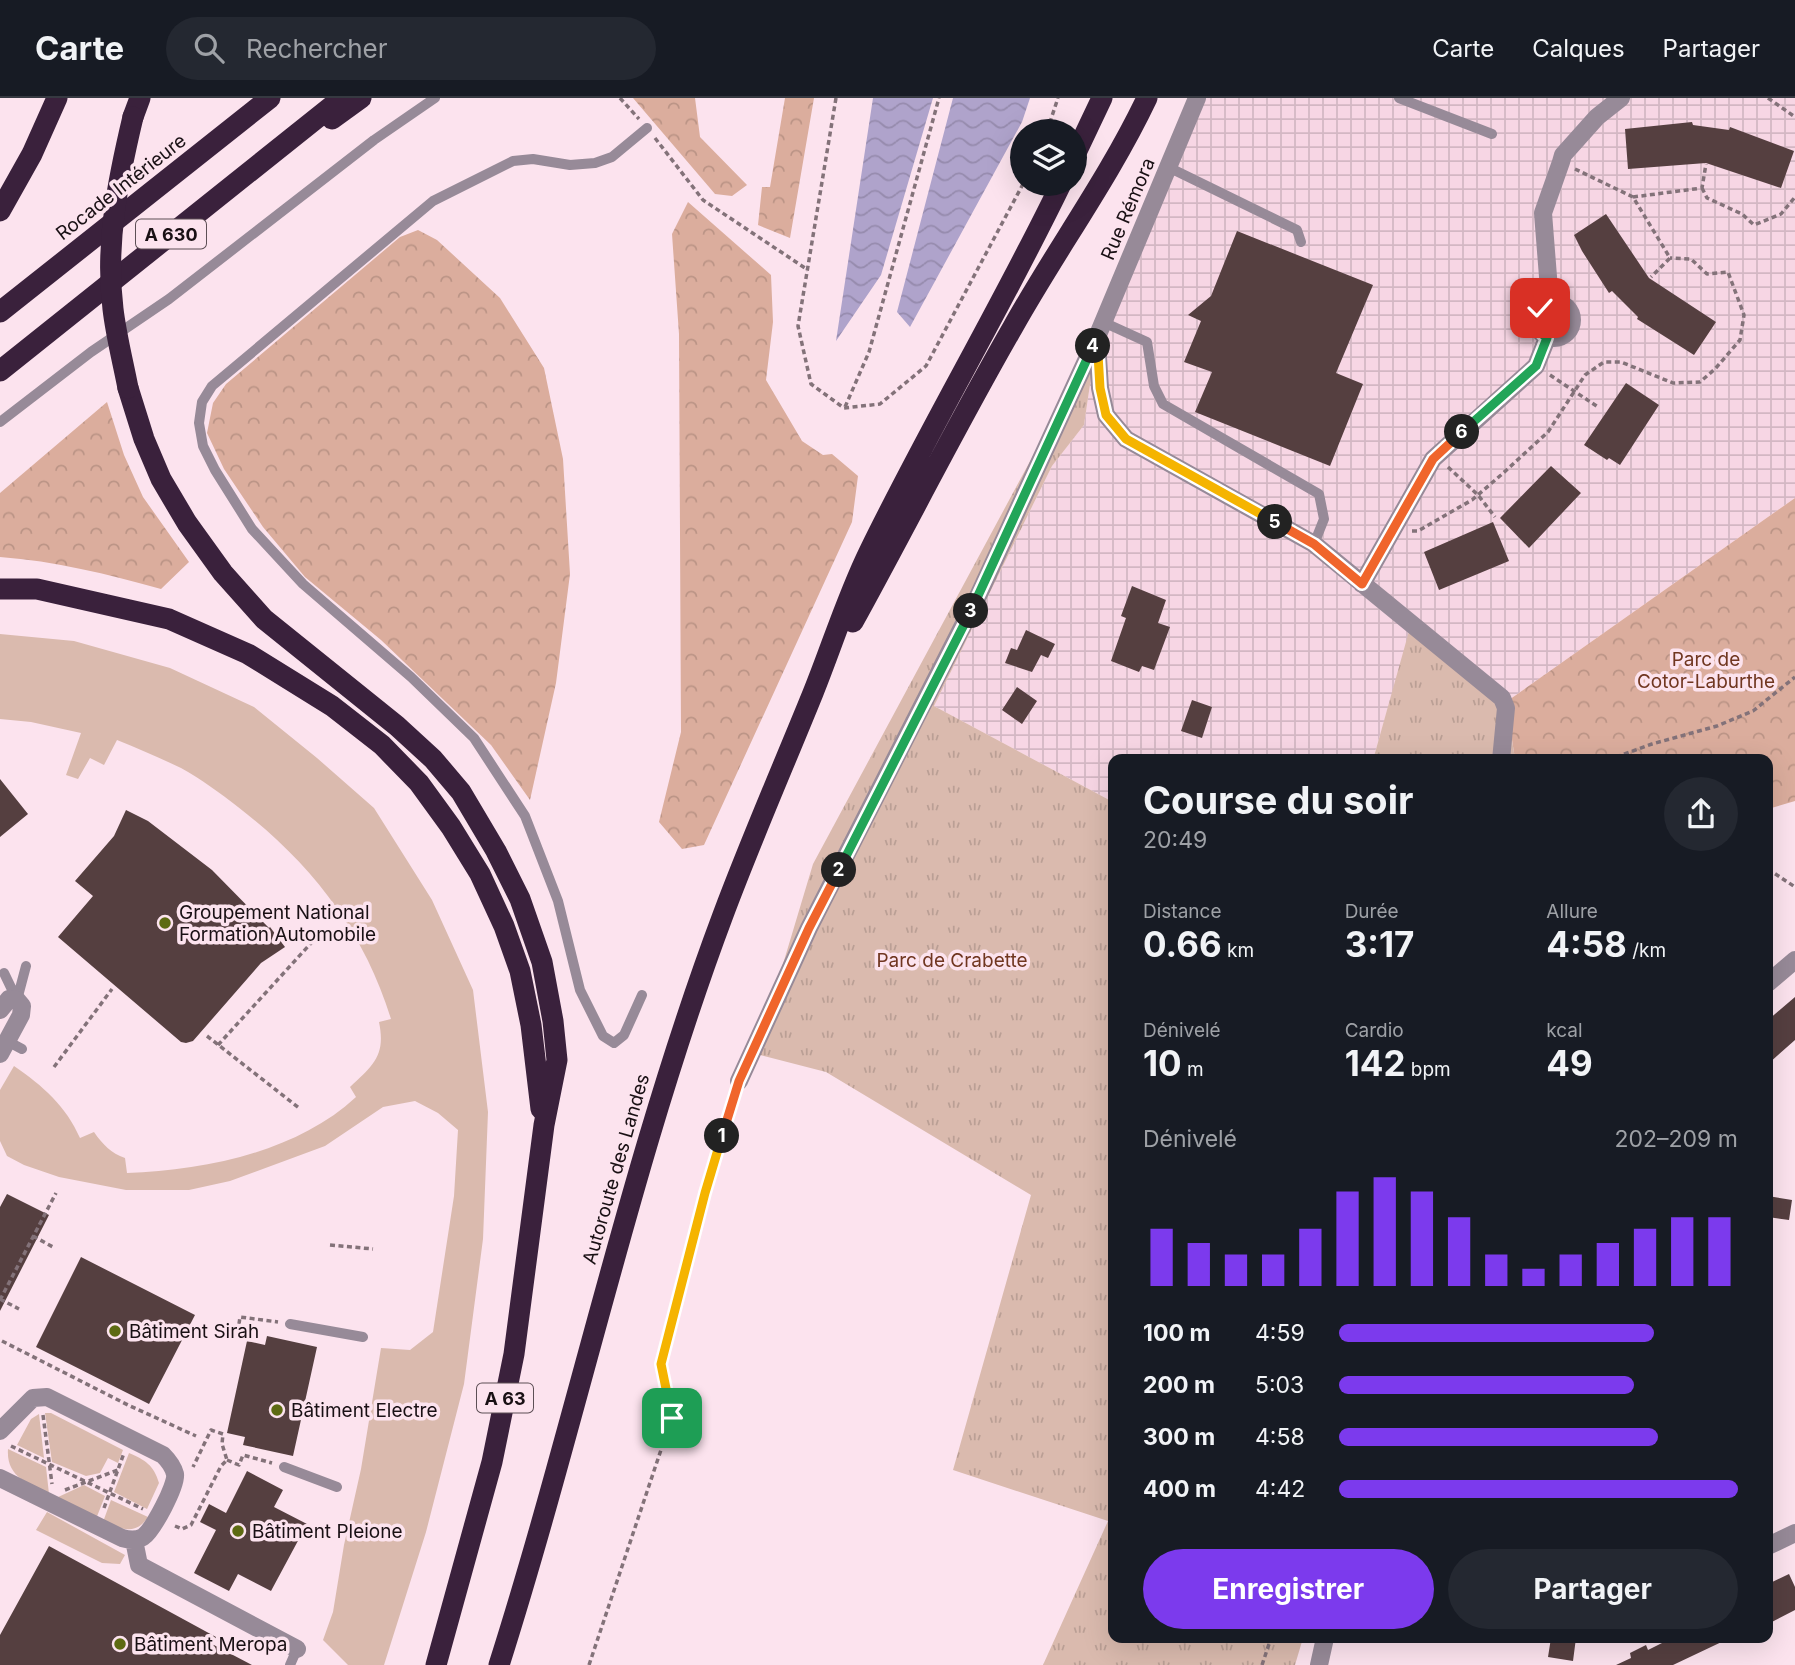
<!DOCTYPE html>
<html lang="fr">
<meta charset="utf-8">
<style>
:root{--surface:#171b24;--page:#242831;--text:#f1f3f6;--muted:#9ea1a6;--line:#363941;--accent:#7c3aed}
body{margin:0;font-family:Inter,sans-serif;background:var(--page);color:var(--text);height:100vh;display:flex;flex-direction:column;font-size:26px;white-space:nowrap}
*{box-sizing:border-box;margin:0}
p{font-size:23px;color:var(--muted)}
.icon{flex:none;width:38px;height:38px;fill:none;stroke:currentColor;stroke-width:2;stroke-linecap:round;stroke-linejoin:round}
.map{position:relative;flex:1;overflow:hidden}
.drawer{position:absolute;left:1108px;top:656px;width:665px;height:889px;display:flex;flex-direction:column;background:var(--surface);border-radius:14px;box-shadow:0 7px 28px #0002}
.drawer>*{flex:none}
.controls{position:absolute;left:1010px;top:21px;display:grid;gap:14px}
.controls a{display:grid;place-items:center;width:77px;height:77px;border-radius:50%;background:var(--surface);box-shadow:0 7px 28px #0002;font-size:35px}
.pin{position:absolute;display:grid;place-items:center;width:60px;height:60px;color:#fff;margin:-30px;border-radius:14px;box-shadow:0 4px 10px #0006}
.km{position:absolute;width:35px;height:35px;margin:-18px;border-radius:50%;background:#222;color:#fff;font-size:19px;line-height:35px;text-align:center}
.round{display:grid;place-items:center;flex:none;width:74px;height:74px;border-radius:37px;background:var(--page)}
.head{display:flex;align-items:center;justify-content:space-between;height:119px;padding:0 35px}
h1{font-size:38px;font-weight:700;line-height:52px}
.figures{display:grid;grid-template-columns:repeat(3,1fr);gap:10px;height:119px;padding:7px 35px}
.figures div{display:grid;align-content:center}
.figures b{font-size:35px;font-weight:700}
.figures small{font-size:19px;font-weight:400}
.figures p{font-size:19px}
.chart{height:196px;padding:14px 35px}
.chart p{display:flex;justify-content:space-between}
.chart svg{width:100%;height:126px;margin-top:7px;stroke:var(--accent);stroke-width:6}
.cta{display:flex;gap:14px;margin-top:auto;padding:14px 35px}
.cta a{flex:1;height:80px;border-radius:42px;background:var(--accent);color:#fff;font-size:28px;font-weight:700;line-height:80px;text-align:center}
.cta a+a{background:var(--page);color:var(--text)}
ul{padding:0 35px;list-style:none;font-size:23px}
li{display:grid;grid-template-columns:112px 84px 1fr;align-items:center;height:52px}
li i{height:18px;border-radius:9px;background:var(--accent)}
header{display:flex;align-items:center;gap:42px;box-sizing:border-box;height:98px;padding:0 35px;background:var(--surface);border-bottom:2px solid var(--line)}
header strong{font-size:33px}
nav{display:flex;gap:38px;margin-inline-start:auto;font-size:24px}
.search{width:490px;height:63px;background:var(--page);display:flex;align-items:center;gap:18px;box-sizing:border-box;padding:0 24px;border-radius:38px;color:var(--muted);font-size:26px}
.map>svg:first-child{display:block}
.industrial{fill:url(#industrial-grid)}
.green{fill:#dabaae}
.forest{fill:url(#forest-crowns)}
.park{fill:url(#park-tufts)}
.water{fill:url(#water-waves)}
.building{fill:#553f40}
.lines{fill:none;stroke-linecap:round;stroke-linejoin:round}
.path{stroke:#837279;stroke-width:3.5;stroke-dasharray:5 3.5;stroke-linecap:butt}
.lane{stroke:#978a98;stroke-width:10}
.street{stroke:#978a98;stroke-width:18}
.highway{stroke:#3a213c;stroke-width:21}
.highway-bridge{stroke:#3a213c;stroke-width:21}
.split-1-casing{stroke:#fff;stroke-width:14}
.split-2-casing{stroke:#fff;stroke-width:14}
.split-3-casing{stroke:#fff;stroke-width:14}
.split-4-casing{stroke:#fff;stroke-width:14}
.split-5-casing{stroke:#fff;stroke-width:14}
.split-6-casing{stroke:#fff;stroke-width:14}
.split-7-casing{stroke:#fff;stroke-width:14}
.split-1{stroke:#f5b400;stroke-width:9}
.split-2{stroke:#f0652b;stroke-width:9}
.split-3{stroke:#22a559;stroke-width:9}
.split-4{stroke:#22a559;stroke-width:9}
.split-5{stroke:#f5b400;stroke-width:9}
.split-6{stroke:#f0652b;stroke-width:9}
.split-7{stroke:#22a559;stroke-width:9}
.poi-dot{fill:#5d6a12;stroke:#fce3ee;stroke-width:2.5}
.labels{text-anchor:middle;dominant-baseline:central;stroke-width:7;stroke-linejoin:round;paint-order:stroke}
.shield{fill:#fce3ee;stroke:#5d4f55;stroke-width:2}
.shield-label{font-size:18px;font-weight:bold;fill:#191014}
.street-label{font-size:19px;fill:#191014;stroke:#fce3ee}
.park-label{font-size:19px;fill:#703620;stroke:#fce3ee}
.poi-label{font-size:19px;fill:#191014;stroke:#fce3ee;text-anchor:start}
</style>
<header>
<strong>Carte</strong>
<div class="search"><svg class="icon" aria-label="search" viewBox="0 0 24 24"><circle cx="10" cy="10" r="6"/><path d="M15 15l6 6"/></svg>Rechercher</div>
<nav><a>Carte</a><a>Calques</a><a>Partager</a></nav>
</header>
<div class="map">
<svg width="1795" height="1567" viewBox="0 0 1795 1567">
<defs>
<pattern id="industrial-grid" width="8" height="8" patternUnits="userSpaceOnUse" patternTransform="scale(1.75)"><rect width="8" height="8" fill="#f7d6e4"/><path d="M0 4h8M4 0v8" fill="none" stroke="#d3b7c3"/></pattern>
<pattern id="forest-crowns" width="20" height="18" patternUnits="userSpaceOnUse" patternTransform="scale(1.75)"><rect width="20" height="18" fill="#dbad9d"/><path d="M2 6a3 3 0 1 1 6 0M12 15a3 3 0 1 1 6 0" fill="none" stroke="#bb9486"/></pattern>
<pattern id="park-tufts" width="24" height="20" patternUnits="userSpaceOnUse" patternTransform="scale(1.75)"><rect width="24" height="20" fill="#dabaae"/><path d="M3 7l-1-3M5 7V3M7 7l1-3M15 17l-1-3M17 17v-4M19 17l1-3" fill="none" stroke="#ba9f95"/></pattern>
<pattern id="water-waves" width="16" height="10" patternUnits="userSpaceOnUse" patternTransform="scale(1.75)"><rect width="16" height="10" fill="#afa3cb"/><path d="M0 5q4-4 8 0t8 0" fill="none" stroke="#968bad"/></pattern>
</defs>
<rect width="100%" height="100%" fill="#fce3ee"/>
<path class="industrial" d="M1197,0H1795V400L1506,604L1412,527L1373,661L1113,662V704L934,608L1052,368L1084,327L1097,239Z"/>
<path class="green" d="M0,536L74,543L170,570L254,609L317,660L374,710L432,802L473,892L488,1014L483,1141L464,1286L426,1434L384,1567H348L323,1542L333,1514L344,1447L361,1371L381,1250L410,1252L433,1234L454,1098L458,1032L438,1015L415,1003L383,1009L325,1048L230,1083L189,1092H126L59,1079L24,1067L7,1058L0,1043V992L14,968C43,988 66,1008 80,1040L94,1034C103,1047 111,1055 125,1060L127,1075C205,1072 297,1054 356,999L350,989C373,967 386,958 379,924L391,921C364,833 311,765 238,709C220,695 201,681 181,670C160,660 139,651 117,642L104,667L90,660L78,681L66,677L81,635L31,624L0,621Z
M45,1315H51L123,1352L118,1365L108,1360L100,1375L86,1378L52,1364Z
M39,1316L44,1360L17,1347L31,1321Z
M8,1351L46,1369L49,1396C28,1385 6,1379 8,1351Z
M129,1355C145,1362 154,1367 159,1385L147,1411L114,1394Z
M84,1387L105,1398L96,1421L56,1400Z
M111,1402L148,1419C136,1438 120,1431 103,1424Z
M47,1414L125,1457L120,1466L102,1465L36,1432Z"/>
<path class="forest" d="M633,0H695L700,39L747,87L732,98L715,96Z
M785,0H814L790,140L758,127L762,89H770Z
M688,104L771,177L773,224L766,282L802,343L823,357L832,356L858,378L852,424L704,747L682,751L659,724L681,634L679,236L672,136Z
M418,132L437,142L500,200L544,270L563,361L570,476L556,585L530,702L491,647L381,542L305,479L263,429L224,371L207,335L213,305L226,286L400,139Z
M107,304L124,357L143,399L189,464L161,491C107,476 55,463 0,459V395Z
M1795,400V703L1768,711V662L1515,661L1506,604Z"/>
<path class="park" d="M1097,239L1084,327L1052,368L934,608L1113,704V1540H1303L1295,1567H1043L1108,1423L953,1372L1031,1097L826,974L756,956L813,766Z
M1411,526L1506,604L1515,661L1373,662Z"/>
<path class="water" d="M873,0H933L881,177L836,243Z
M953,0H1030L1022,24L910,229L897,214Z"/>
<path class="building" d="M1692,24L1693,27L1729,32L1730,29L1794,53L1781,90L1706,65L1628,71L1625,31Z
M1606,116L1649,180L1716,224L1694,257L1637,221L1638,219L1612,193L1609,195L1582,153L1574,137Z
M1237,133L1373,187L1336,275L1363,286L1330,368L1195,314L1212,274L1184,264L1201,223L1188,217L1211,198Z
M1626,285L1659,307L1620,367L1609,360L1607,362L1584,347Z
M1551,368L1581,395L1529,450L1500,420Z
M1493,424L1509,463L1439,492L1424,454Z
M1132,488L1166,502L1158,525L1170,529L1154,572L1142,568L1139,574L1111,563L1126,520L1121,518Z
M1026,532L1055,546L1048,560L1041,557L1032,574L1005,565L1011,550L1017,552Z
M1017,589L1037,603L1022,626L1002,612Z
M1192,602L1212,609L1202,640L1181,633Z
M0,681L28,716L0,739Z
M126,712L148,723L212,772L269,830L270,829L285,849L261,865L193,943L186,945L181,944L58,839L93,798L75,783L114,738Z
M1795,899V942L1768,966V922Z
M7,1096L49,1117L0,1213V1109Z
M1768,1098L1792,1102L1789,1122L1768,1119Z
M81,1159L195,1217L149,1306L36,1249Z
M267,1238L317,1249L293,1358L243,1347L245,1339L227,1335L247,1243L265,1247Z
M247,1373L283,1392L274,1409L307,1426L271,1493L238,1476L229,1493L194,1475L216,1432L200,1424L209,1406L226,1415Z
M49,1448L216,1539L212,1546L252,1567H0V1537Z
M1789,1476L1795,1489V1512L1768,1526V1486Z
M1551,1540H1576L1573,1563L1548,1559Z
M1672,1540H1730L1673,1567H1616L1631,1560L1630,1555L1646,1547L1648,1552Z"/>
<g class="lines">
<path class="path" d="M620,0L639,21
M836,0L798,228L811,286L844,310L880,306L926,268L1023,86
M1768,0L1795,19
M1047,33L1058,0
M655,40L703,102L808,172
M1575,71L1633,99L1670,160L1651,179
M1702,90L1707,100L1742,116L1754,127L1781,116L1795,99
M1633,99L1702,90L1706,66
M1550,277L1598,309
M845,309L869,254L939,0
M1448,369L1478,397L1495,419
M1412,433H1418L1472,402L1501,377L1548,334L1585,277L1604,264H1621L1673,285L1700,284L1715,271L1740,242L1744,217L1728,174L1707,176L1691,161L1670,160
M1608,662L1652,646L1717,628L1753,613L1795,579
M1768,771L1795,789
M207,938L299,1010
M218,947L323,832
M54,969L112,891
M33,1138L53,1149
M330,1147L373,1151
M0,1201L19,1211
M0,1202L56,1095
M220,1228L238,1233L240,1219L278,1224
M2,1243L128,1307L196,1338
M43,1317L52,1386
M11,1348L143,1411
M227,1362L239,1367L243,1357L272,1365
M65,1392L118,1372
M104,1410L124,1355
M175,1428L182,1431L191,1427L221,1368L227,1362L222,1346L223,1336L211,1332L193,1369
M589,1567L672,1319L661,1266L705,1095L735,998
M1262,1567L1271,1540"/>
<path class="lane" d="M1399,0L1492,36
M1168,69L1297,132L1301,144
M1103,224L1147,244L1154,288L1163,306L1319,396L1324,421L1314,446
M0,324L91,254L169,201L374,42L435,0
M4,875L17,902
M642,897L624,937L614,945L603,938L580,892L558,803L525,718L474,640L411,579L303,486L252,431L215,372L203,348L199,325L202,304L212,288L433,103L513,63L533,61L570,67L595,65L612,59L647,30
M17,902L26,868
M7,943L22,951
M290,1226L363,1239
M284,1369L337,1389
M290,1567L297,1551"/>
<path class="street" d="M1536 222a18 18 0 1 1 36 0a18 18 0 1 1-36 0Z
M1550,204L1543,115L1561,64L1563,57L1597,19L1621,0
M1097,244L1100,290L1106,317L1126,341L1314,446L1502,600L1506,610L1501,662
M1362,486L1433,361L1536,268L1547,240
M1768,885L1795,862
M0,912L9,901L17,902L22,908L21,917L0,956
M739,983L809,830L979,496L1097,239L1197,0
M0,1333L33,1300L47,1299L163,1357C168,1362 173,1368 175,1376C177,1387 153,1432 143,1439C136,1443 129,1442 122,1440L0,1380
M134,1442L139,1467L297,1551
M1768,1448L1795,1435
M1319,1567L1325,1540"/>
<path class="highway" d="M133,19L140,0
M332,21L361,0
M1074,59L1102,0
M0,113L32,56L57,0
M0,214L270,0
M0,273L342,0
M128,290L144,341L161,381L187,425L223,475L264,521L397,628L433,661L461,694L496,753L520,801L542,864L553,923L557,962L544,1027L514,1256L492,1364L436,1567
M0,491H37L169,521L248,556L332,608L382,647L419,685L451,729L480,776L504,828L520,873L531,927L541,1011
M853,524C907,426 957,326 1013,229C1056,152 1109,80 1147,0
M499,1567C578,1318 631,1062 723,817C751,742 783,669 813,595C832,548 847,499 869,454C930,329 1001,210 1061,86"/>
<path class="highway-bridge" d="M128,290C123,264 116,237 113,211C105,145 118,82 133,19"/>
</g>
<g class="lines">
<defs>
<path id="split-1" d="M672,1320L661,1266L705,1095L722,1038"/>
<path id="split-2" d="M722,1038L739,983L809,830L839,772"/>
<path id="split-3" d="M839,772L971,513"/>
<path id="split-4" d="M971,513L1093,248"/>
<path id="split-5" d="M1093,248L1097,239L1100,290L1106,317L1126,341L1275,424"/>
<path id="split-6" d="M1275,424L1314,446L1362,486L1433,361L1462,334"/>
<path id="split-7" d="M1462,334L1536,268L1547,240C1535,232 1533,222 1540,210"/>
</defs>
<use href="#split-1" class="split-1-casing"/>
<use href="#split-2" class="split-2-casing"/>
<use href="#split-3" class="split-3-casing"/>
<use href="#split-4" class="split-4-casing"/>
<use href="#split-5" class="split-5-casing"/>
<use href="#split-6" class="split-6-casing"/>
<use href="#split-7" class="split-7-casing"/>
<use href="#split-1" class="split-1"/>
<use href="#split-2" class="split-2"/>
<use href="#split-3" class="split-3"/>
<use href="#split-4" class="split-4"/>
<use href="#split-5" class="split-5"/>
<use href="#split-6" class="split-6"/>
<use href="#split-7" class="split-7"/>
</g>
<g class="poi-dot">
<circle cx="165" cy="825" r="7"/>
<circle cx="115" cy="1233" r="7"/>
<circle cx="277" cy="1312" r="7"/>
<circle cx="238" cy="1433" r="7"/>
<circle cx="120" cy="1546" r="7"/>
</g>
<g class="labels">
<g class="shield">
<rect x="136" y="121.5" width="70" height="29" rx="5"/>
<rect x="477" y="1285.5" width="56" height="29" rx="5"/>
</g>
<g class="shield-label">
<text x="171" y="136">A 630</text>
<text x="505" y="1300">A 63</text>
</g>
<g class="street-label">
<text transform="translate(121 89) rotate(-38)">Rocade Intérieure</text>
<text transform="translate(1128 111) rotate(-67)">Rue Rémora</text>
<text transform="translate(616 1071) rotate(-74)">Autoroute des Landes</text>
</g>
<g class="park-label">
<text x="1706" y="561">Parc de<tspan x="1706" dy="22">Cotor-Laburthe</tspan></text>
<text x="952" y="862">Parc de Crabette</text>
</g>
<g class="poi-label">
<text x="179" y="814">Groupement National<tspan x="179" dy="22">Formation Automobile</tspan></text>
<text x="129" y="1233">Bâtiment Sirah</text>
<text x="291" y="1312">Bâtiment Electre</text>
<text x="252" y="1433">Bâtiment Pleione</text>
<text x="134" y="1546">Bâtiment Meropa</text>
</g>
</g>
</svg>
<div class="controls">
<a><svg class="icon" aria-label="layers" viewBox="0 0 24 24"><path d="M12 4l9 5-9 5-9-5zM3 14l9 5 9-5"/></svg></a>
</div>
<div class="pin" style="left:672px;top:1320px;background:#1e9e55"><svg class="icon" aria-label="arrive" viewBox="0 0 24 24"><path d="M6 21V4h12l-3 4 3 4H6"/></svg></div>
<div class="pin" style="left:1540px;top:210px;background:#d93025"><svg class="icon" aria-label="check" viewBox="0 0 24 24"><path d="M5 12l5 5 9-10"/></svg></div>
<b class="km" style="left:722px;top:1038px">1</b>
<b class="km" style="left:839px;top:772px">2</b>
<b class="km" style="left:971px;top:513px">3</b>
<b class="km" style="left:1093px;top:248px">4</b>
<b class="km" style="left:1275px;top:424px">5</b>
<b class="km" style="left:1462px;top:334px">6</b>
<section class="drawer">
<div class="head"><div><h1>Course du soir</h1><p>20:49</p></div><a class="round"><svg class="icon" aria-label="share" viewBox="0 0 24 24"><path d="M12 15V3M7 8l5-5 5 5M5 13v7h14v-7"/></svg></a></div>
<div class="figures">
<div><p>Distance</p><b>0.66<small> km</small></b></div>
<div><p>Durée</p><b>3:17</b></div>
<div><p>Allure</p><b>4:58<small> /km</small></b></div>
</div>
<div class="figures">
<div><p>Dénivelé</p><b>10<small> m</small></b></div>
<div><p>Cardio</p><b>142<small> bpm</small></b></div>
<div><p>kcal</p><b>49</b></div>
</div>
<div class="chart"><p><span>Dénivelé</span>202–209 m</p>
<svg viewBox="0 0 160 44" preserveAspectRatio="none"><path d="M5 44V24M15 44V29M25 44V33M35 44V33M45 44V24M55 44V11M65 44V6M75 44V11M85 44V20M95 44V33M105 44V38M115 44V33M125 44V29M135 44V24M145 44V20M155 44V20"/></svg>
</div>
<ul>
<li><b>100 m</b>4:59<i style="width:79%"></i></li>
<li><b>200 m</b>5:03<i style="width:74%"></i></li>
<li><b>300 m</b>4:58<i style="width:80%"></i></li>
<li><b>400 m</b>4:42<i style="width:100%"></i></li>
</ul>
<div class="cta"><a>Enregistrer</a><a>Partager</a></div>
</section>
</div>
